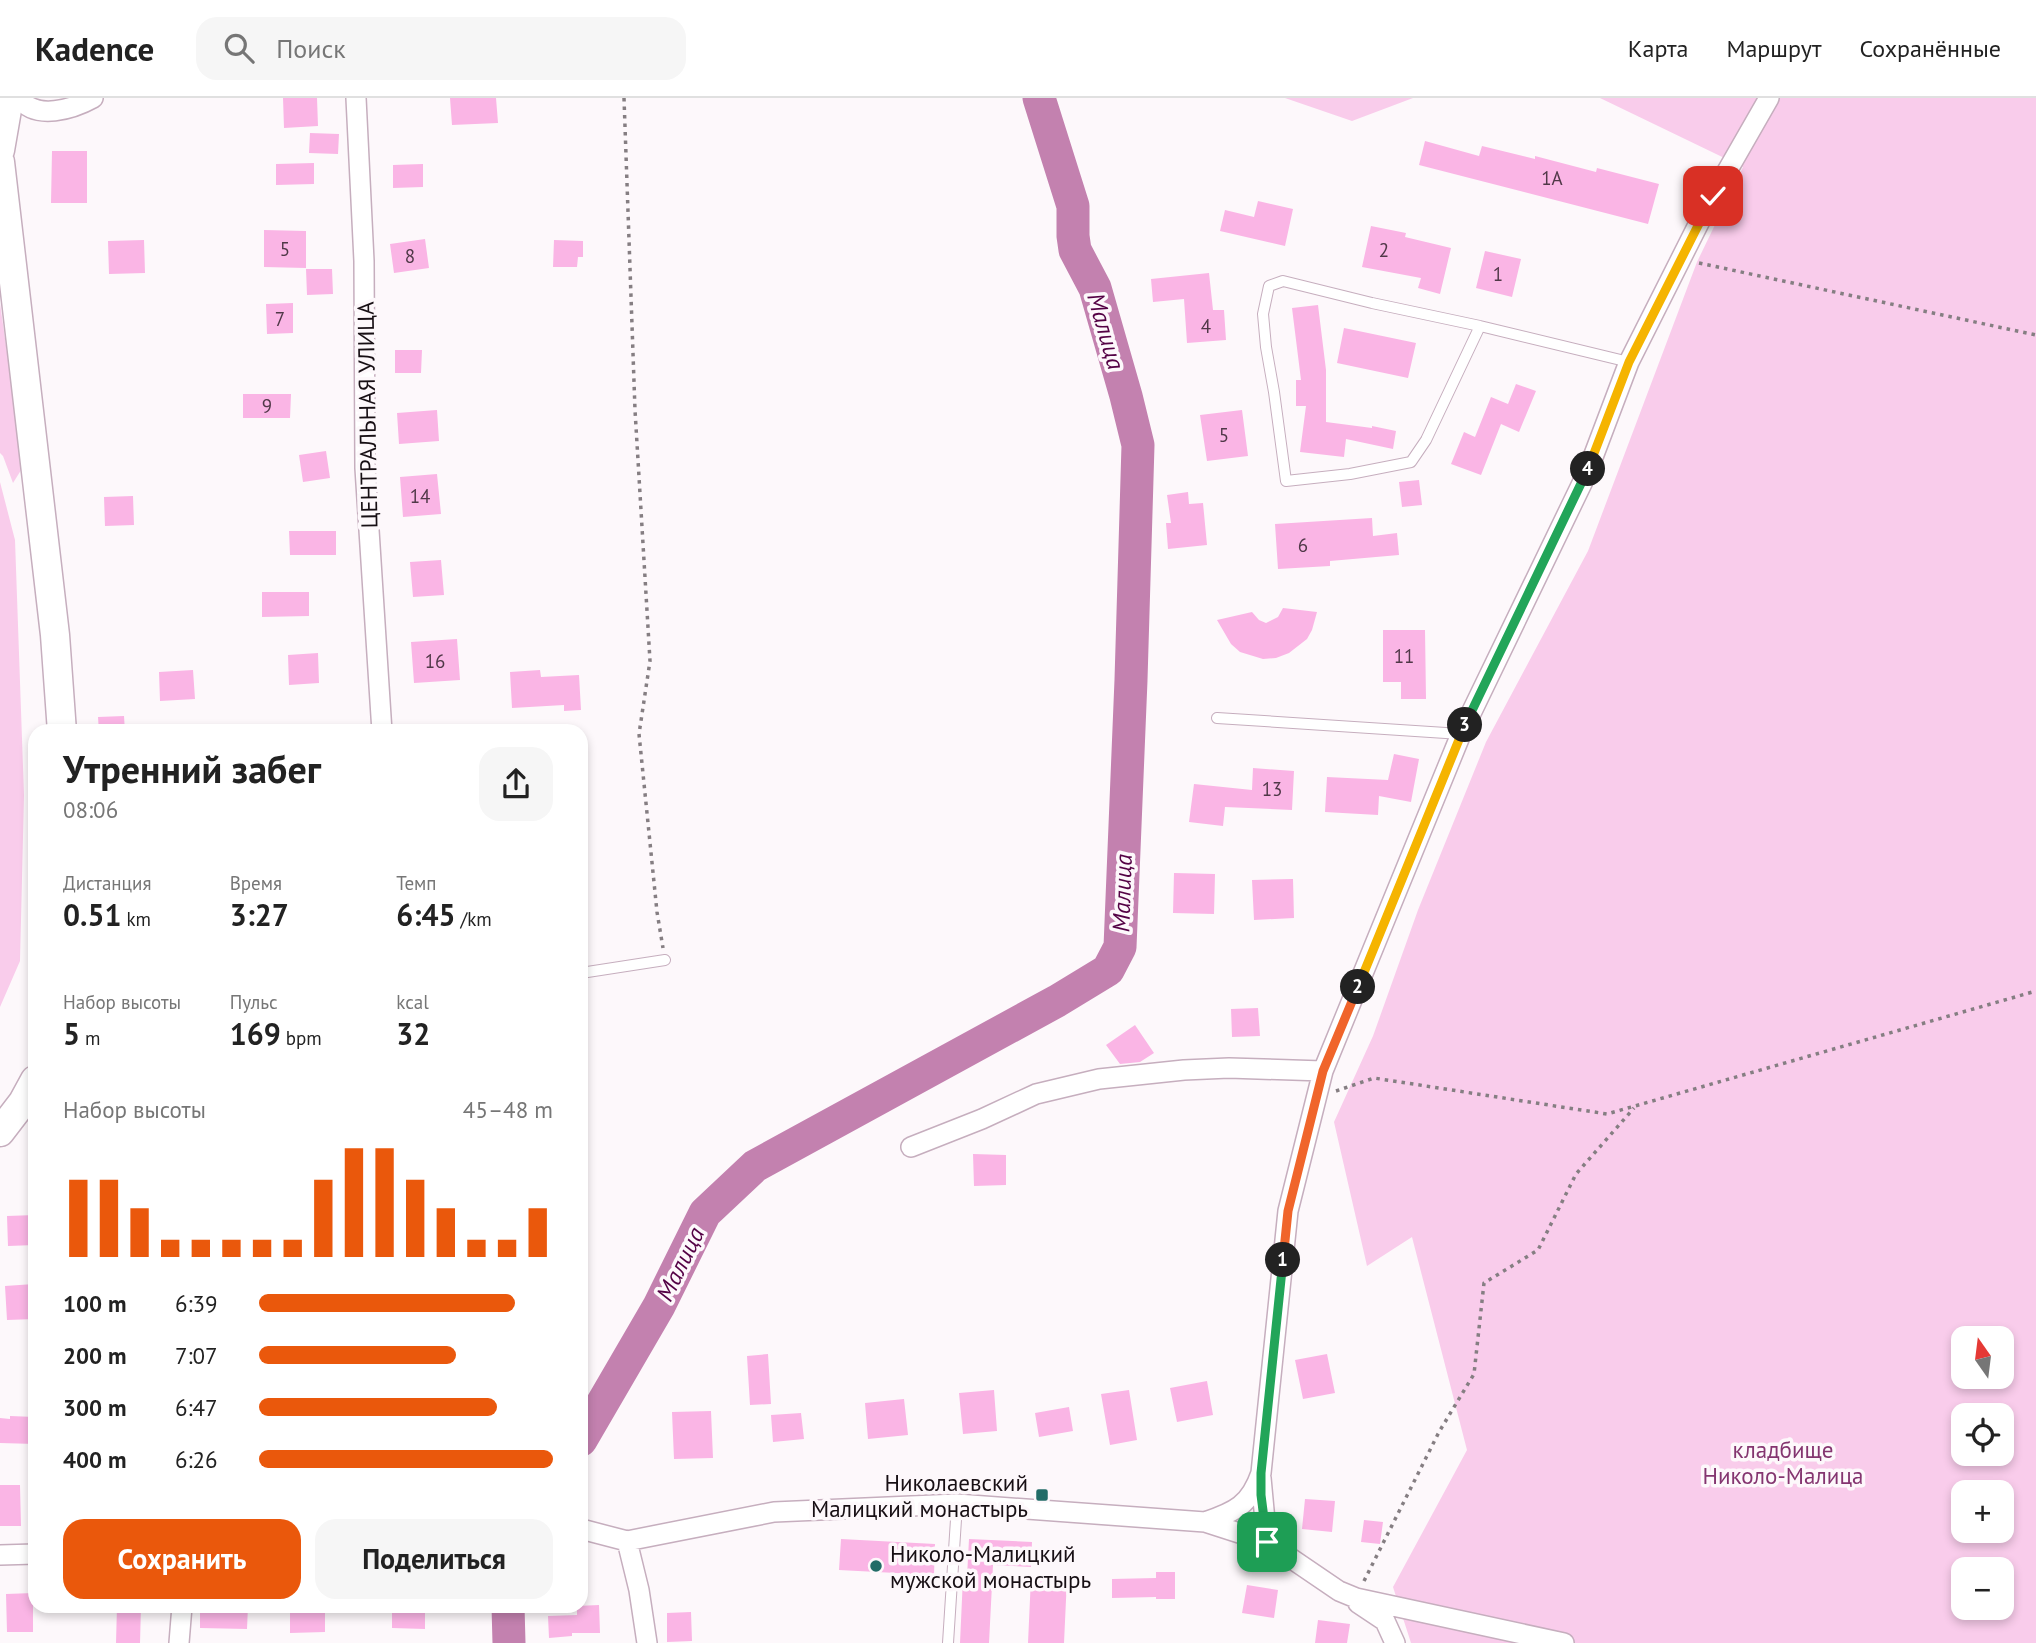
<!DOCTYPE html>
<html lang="ru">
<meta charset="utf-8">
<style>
:root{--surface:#fff;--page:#f6f6f6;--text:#222;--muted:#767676;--line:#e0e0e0;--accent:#ea580c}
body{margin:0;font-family:"PT Sans",sans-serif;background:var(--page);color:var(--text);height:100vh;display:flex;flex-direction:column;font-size:26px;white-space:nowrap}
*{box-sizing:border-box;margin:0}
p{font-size:23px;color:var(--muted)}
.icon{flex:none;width:38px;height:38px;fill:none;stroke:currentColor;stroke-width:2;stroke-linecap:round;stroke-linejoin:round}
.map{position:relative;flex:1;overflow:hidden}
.drawer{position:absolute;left:28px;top:626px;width:560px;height:889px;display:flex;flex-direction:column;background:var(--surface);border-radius:21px;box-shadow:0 4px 10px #0003}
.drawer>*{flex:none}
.needle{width:46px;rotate:346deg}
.buttons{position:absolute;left:1951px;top:1228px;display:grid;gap:14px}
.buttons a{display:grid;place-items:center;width:63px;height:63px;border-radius:14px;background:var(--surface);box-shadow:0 4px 10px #0003;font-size:35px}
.pin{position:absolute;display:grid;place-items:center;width:60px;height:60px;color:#fff;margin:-30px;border-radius:14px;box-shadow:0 4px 10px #0006}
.km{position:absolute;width:35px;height:35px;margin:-18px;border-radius:50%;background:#222;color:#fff;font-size:19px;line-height:35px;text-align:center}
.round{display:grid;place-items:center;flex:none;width:74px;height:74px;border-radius:21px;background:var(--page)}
.overview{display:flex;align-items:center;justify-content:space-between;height:119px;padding:0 35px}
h1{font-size:38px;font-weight:700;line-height:52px}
.stats{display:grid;grid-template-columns:repeat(3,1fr);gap:10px;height:119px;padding:7px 35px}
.stats div{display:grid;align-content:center}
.stats b{font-size:30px;font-weight:700}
.stats small{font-size:19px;font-weight:400}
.stats p{font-size:19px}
.chart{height:196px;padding:14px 35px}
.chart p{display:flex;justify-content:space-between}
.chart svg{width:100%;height:126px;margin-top:7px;stroke:var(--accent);stroke-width:6}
.cta{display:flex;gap:14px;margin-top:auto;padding:14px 35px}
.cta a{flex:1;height:80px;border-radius:21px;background:var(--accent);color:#fff;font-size:28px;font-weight:700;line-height:80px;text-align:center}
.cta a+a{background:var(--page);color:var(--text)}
ul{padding:0 35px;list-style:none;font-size:23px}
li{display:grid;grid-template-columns:112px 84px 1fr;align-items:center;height:52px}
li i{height:18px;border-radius:9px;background:var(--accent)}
header{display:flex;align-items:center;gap:42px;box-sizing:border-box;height:98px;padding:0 35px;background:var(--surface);border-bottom:2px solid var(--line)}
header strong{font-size:33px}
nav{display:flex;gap:38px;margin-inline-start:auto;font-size:24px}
.search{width:490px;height:63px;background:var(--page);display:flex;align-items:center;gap:18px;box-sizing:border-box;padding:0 24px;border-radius:21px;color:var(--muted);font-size:26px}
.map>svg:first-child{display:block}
.green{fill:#f9cceb;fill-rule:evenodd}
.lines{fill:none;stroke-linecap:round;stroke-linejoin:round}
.river{stroke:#c381af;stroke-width:33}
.building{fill:#fab5e5}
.lane-casing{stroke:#c6aebe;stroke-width:12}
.street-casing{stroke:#c6aebe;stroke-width:22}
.secondary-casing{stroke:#c6aebe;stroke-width:31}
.path{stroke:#857e82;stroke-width:3.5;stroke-dasharray:3.5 5;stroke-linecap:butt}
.lane{stroke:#fff;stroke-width:10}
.street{stroke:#fff;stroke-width:19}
.secondary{stroke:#fff;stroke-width:28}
.split-1-casing{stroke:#fff;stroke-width:14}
.split-2-casing{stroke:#fff;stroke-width:14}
.split-3-casing{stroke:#fff;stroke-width:14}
.split-4-casing{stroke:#fff;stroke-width:14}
.split-5-casing{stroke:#fff;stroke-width:14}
.split-1{stroke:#22a559;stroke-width:9}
.split-2{stroke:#f0652b;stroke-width:9}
.split-3{stroke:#f5b400;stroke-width:9}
.split-4{stroke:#22a559;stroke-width:9}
.split-5{stroke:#f5b400;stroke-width:9}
.poi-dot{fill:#226c67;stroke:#fdf8fb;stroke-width:2.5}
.labels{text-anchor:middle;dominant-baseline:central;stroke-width:7;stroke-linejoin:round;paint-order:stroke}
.number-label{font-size:19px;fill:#503848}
.street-label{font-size:23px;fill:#170f14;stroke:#fdf8fb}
.park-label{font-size:23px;fill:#843570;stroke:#fdf8fb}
.poi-label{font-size:23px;fill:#170f14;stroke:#fdf8fb;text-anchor:end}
.water-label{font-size:24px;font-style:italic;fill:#540245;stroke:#fdf8fb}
</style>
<header>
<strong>Kadence</strong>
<div class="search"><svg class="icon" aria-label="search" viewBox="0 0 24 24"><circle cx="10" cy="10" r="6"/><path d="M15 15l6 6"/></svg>Поиск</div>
<nav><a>Карта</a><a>Маршрут</a><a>Сохранённые</a></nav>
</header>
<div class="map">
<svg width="2036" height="1545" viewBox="0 0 2036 1545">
<rect width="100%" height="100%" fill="#fdf8fb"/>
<path class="green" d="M1285,0H1413L1352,23Z
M1600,0H2036V1545H1411L1393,1489L1467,1352L1412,1139L1367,1168L1334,1024L1373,938L1418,812L1486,644L1588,453L1697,164L1743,69ZM1964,1241H2002V1279H1964ZM1964,1318H2002V1356H1964ZM1964,1395H2002V1433H1964ZM1964,1472H2002V1510H1964Z
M0,205L23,369L13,385L3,358L0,355Z
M0,384L15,442L24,697L20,863L0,909Z"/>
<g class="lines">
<path class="river" d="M581,1342L659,1208L705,1115L755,1068L1057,903L1108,872L1120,849L1131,582L1138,347L1126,298L1095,190L1075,152L1073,138V108L1039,0
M508,1508L509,1545"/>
</g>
<path class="building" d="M283,0H317L318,28L284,30Z
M450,0H496L498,25L452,27Z
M310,35L339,36L338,56L309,55Z
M1425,43L1479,58L1482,48L1535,61V58L1596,74L1597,70L1659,86L1648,126L1419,67Z
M52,53H87V105H51Z
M314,65V86L276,87V66Z
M423,66V89L393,90V67Z
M1258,103L1293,111L1285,148L1220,133L1225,112L1254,119Z
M1371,128L1406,135L1405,139L1451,150L1440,196L1418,190L1421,180L1362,169Z
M264,132L306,133V170L264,169Z
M425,141L429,170L394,175L390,146Z
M144,142L145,175L109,176L108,143Z
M554,142L583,143V159H578L577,169H553Z
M1485,153L1521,161L1512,199L1476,190Z
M306,171H332L333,196L307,197Z
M1209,175L1213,212H1224L1226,242L1187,245L1184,201L1153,204L1151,181Z
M293,205V235L267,236L266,206Z
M1318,207L1326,272V324L1372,330V328L1396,333L1393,351L1346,341L1344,359L1300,354L1306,308H1296V282H1301L1292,210Z
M1344,230L1416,245L1408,280L1337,265Z
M395,252H422L421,275H395Z
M1516,286L1536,293L1519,334L1501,326L1481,377L1451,366L1464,334L1475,339L1491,299L1508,306Z
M243,296H291L290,320H243Z
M437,312L439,343L399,346L397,315Z
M1242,312L1248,358L1207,363L1200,317Z
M326,353L330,380L303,384L299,357Z
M437,376L441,416L403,419L400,379Z
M1419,382L1422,407L1402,409L1399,384Z
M1188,394L1189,406L1203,405L1207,447L1168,451L1166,425H1171L1167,397Z
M133,398L134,427L105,428L104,399Z
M1372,420L1373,438L1397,435L1399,457L1330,463V468L1278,471L1275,426Z
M289,433H336V457H290Z
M441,462L444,497L413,499L410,464Z
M262,494H309V518L262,519Z
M1283,510L1317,514L1312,532L1307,541L1289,555L1276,560L1263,561L1240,554L1231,546L1217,522L1252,514L1259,522L1266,525L1278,519Z
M1383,532H1425L1426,601H1401V584H1383Z
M457,541L460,582L414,585L411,544Z
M318,555L319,585L289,587L288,557Z
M193,572L195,601L160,603L159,574Z
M540,572L541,579L579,577L581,612L564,613V607L512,610L510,574Z
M124,618L125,634H99L98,619Z
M1394,656L1419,661L1411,704L1379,698L1378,717L1325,714L1327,679L1388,682Z
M1253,670L1294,673L1292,712L1225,709L1223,728L1189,724L1194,686L1252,692Z
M1174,775L1215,776L1214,816L1173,815Z
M1293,781L1294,820L1254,822L1252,782Z
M1258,910L1260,938L1232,939L1231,911Z
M1135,927L1154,955L1140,964L1120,966L1106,947Z
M973,1056L1006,1057V1087L974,1088Z
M35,1117V1147L8,1148L7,1118Z
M34,1186L35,1221L7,1222L5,1188Z
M768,1256L771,1306L750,1307L747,1258Z
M1327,1256L1335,1295L1303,1301L1295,1262Z
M1207,1283L1213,1317L1177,1324L1170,1290Z
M994,1292L997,1333L963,1336L959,1295Z
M1129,1292L1137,1342L1110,1347L1101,1296Z
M904,1301L908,1337L868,1341L865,1305Z
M1069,1309L1073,1333L1039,1339L1035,1315Z
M711,1313L713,1360L674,1361L672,1314Z
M801,1315L804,1341L773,1344L771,1317Z
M10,1318L35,1319V1346L0,1345V1320L10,1321Z
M0,1387H20L21,1428H0Z
M1305,1401L1335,1403L1332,1434L1302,1431Z
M1364,1422L1383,1424L1380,1446L1361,1444Z
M841,1441L935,1446L934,1477L839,1472Z
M969,1441L1032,1444L1031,1469L993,1467L989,1545H960L963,1479H967Z
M1156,1474H1175V1501H1156V1499L1112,1500V1481L1156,1480Z
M1031,1479L1067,1480L1064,1545H1028Z
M1247,1487L1278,1492L1274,1520L1242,1515Z
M33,1495V1534H7L6,1496Z
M599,1507L600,1535H572V1538L549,1540L548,1518L577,1517V1508Z
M117,1508H141L140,1545H116Z
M200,1508H248L247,1531L200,1530Z
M290,1508H325V1534L290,1535Z
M392,1508H425V1531L392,1530Z
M691,1514L692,1543L667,1544V1515Z
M1318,1522L1350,1526L1347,1545H1315Z"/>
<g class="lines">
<defs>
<path id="lane" d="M1480,228L1426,342L1411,364L1350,376L1286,383L1274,294L1266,249L1263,216L1269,188L1283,183L1372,205L1480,228L1629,264
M1217,620L1461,636
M581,875L665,862
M948,1545L957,1406"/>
<path id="street" d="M19,0C36,23 73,11 93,0
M356,0L364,163L365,370L382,634
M911,1049L982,1021L1036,996L1099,981L1184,972L1229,970L1323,973
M1261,1380L1267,1444
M1205,1424C1235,1414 1250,1407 1261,1375L1288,1113L1323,973L1461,636L1587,375L1629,264L1710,103L1769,0
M581,1431L627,1443L774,1414L957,1406L1205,1424L1267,1444L1339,1493L1356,1500L1564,1545
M627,1443L639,1492L647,1545
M0,1457L35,1456
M1358,1505L1385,1523L1395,1545
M179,1545L182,1508"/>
<path id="secondary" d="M0,52L9,0
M0,64L55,537L62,634
M0,1034L23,1004L35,982"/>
</defs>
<use href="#lane" class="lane-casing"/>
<use href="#street" class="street-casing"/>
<use href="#secondary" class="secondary-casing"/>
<path class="path" d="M624,0L635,312L650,563L639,636L657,814L663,850
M1699,165L2036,237
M1336,993L1374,980L1607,1016L2036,893
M1364,1483L1439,1334L1474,1276L1484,1185L1538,1152L1576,1076L1634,1010"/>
<use href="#lane" class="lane"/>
<use href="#street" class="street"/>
<use href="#secondary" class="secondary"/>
</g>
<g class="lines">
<defs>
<path id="split-1" d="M1267,1444L1261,1397V1375L1283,1162"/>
<path id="split-2" d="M1283,1162L1288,1113L1323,973L1358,889"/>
<path id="split-3" d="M1358,889L1465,627"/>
<path id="split-4" d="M1465,627L1588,371"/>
<path id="split-5" d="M1588,371L1629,264L1713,98"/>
</defs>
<use href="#split-1" class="split-1-casing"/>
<use href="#split-2" class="split-2-casing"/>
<use href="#split-3" class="split-3-casing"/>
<use href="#split-4" class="split-4-casing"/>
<use href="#split-5" class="split-5-casing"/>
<use href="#split-1" class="split-1"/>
<use href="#split-2" class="split-2"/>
<use href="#split-3" class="split-3"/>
<use href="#split-4" class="split-4"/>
<use href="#split-5" class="split-5"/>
</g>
<g class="poi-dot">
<rect x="1035" y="1390" width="14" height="14" rx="3.5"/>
<circle cx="876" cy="1468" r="7"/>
</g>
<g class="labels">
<g class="number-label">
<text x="1552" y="80">1А</text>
<text x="285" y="151">5</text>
<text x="1384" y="152">2</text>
<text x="410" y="158">8</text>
<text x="1498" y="176">1</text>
<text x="280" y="221">7</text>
<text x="1206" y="228">4</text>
<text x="267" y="308">9</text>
<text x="1224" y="337">5</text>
<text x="420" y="398">14</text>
<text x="1303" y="447">6</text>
<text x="1404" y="558">11</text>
<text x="435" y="563">16</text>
<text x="1272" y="691">13</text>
</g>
<g class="street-label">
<text transform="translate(367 317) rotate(-91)">ЦЕНТРАЛЬНАЯ УЛИЦА</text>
</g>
<g class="park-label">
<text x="1783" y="1351">кладбище<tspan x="1783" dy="26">Николо-Малица</tspan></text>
</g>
<g class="poi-label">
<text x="1028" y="1384">Николаевский<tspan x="1028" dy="26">Малицкий монастырь</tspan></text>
<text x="890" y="1455" text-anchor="start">Николо-Малицкий<tspan x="890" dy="26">мужской монастырь</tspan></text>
</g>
<g class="water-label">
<text transform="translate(1106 233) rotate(74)">Малица</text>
<text transform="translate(1122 795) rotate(-88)">Малица</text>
<text transform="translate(680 1166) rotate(-64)">Малица</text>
</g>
</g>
</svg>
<div class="buttons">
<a><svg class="needle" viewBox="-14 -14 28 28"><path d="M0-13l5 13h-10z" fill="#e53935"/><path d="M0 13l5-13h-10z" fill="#767676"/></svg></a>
<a><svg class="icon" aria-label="locate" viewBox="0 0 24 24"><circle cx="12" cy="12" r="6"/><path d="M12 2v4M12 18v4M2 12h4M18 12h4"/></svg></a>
<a>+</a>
<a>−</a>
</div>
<div class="pin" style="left:1267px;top:1444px;background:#1e9e55"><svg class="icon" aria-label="arrive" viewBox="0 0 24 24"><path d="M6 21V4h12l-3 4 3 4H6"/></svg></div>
<div class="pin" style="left:1713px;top:98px;background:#d93025"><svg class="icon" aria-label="check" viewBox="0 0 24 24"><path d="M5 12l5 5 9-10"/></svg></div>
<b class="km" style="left:1283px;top:1162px">1</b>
<b class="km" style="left:1358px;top:889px">2</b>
<b class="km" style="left:1465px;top:627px">3</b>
<b class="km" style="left:1588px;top:371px">4</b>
<section class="drawer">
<div class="overview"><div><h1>Утренний забег</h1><p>08:06</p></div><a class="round"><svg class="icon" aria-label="share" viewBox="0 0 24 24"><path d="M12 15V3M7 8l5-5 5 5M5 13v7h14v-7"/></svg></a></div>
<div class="stats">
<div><p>Дистанция</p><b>0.51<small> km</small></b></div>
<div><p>Время</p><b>3:27</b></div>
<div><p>Темп</p><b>6:45<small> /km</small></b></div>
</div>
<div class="stats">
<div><p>Набор высоты</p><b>5<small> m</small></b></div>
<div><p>Пульс</p><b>169<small> bpm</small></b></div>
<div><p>kcal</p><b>32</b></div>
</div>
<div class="chart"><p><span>Набор высоты</span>45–48 m</p>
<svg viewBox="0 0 160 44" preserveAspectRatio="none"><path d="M5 44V17M15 44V17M25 44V27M35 44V38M45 44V38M55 44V38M65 44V38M75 44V38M85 44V17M95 44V6M105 44V6M115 44V17M125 44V27M135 44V38M145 44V38M155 44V27"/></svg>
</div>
<ul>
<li><b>100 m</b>6:39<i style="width:87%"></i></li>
<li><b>200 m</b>7:07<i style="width:67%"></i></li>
<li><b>300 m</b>6:47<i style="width:81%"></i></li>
<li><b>400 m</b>6:26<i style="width:100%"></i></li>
</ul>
<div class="cta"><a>Сохранить</a><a>Поделиться</a></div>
</section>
</div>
